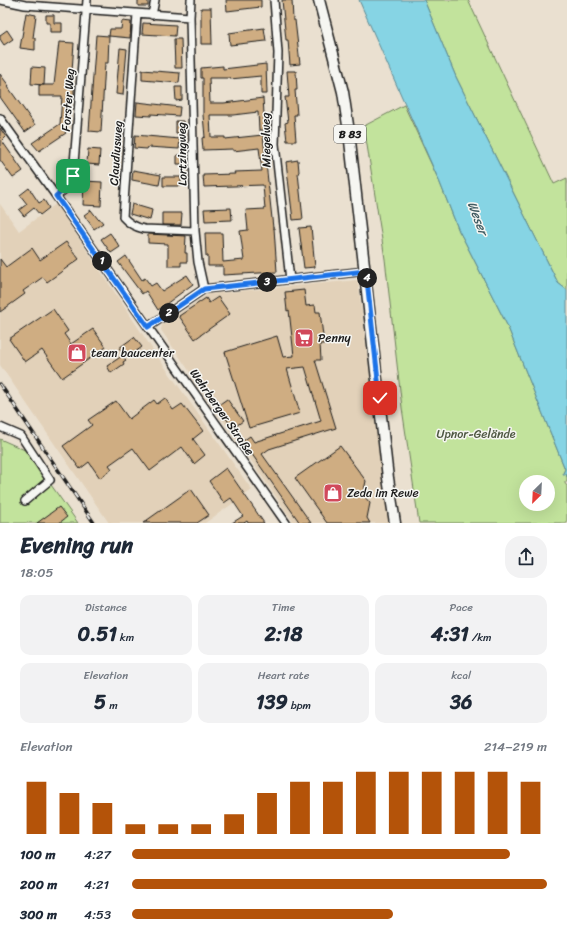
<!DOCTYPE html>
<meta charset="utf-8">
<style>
:root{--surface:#fff;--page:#f2f2f3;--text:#1f2937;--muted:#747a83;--accent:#b45309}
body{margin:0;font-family:Sriracha,sans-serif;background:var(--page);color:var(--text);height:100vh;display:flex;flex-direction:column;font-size:15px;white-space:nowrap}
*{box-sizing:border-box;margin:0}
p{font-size:13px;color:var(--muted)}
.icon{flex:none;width:22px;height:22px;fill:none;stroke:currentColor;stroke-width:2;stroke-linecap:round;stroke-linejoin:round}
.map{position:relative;height:523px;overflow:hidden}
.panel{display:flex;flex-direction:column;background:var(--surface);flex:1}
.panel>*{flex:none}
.needle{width:26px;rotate:204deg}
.fabs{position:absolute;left:519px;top:475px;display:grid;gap:8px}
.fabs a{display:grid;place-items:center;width:36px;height:36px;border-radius:50%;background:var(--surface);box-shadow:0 4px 16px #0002;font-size:20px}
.pin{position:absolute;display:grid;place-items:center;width:34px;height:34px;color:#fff;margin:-17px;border-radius:8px;box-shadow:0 2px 6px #0006}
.km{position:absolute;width:20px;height:20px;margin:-10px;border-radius:50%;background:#222;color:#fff;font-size:11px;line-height:20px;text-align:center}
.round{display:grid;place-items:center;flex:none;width:42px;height:42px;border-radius:16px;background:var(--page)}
.overview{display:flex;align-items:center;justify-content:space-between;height:68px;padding:0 20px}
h1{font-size:22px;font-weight:800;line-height:30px}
.figures{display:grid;grid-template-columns:repeat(3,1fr);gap:6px;height:68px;padding:4px 20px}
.figures div{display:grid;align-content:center;border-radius:10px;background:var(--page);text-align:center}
.figures b{font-size:20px;font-weight:800}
.figures small{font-size:11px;font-weight:400}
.figures p{font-size:11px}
.chart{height:112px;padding:8px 20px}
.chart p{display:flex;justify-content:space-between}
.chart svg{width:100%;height:72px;margin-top:4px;stroke:var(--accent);stroke-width:6}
ul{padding:0 20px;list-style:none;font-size:13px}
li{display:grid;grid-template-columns:64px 48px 1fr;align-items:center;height:30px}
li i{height:10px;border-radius:5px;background:var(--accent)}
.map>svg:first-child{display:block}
.built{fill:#e2d1b9}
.green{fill:#c2e39c;stroke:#6f805c;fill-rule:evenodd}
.water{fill:#86d4e4;stroke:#5c8a94}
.building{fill:#cfad82;stroke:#1c1c1c}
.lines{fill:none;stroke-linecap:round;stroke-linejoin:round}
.minor-casing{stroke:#1c1c1c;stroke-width:10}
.primary-casing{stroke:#1c1c1c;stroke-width:13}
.minor{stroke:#f6f6f2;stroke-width:7}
.primary{stroke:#f6f6f2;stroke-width:10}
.rail-casing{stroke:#1c1c1c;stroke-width:3.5}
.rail{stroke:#f6f6f2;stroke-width:2;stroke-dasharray:6;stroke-linecap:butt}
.route-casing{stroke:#fff;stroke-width:8}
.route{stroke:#1a73e8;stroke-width:5}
.labels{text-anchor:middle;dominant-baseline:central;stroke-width:3;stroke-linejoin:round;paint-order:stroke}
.shield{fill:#f6f6f2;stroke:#5d5d5c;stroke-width:1}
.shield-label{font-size:11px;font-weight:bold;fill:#1c1c1c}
.street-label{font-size:12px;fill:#1c1c1c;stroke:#f6f6f2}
.poi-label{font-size:12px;fill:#1c1c1c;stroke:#f6f6f2;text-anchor:start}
.park-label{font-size:12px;fill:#4e5842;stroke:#f6f6f2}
.water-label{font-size:13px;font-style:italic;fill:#415c62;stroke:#f6f6f2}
</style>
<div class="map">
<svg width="567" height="523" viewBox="0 0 567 523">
<rect width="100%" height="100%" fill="#eae0d0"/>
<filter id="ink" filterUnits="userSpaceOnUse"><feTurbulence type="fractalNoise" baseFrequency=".025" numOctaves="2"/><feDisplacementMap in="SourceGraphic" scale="8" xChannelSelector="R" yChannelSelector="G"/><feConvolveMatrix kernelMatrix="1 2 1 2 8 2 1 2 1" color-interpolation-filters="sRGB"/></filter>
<g filter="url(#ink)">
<path class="built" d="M0,204L19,231L56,204L155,353L252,490L205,523H109L0,365Z
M358,280L378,445L390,523H294L161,330L162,325L208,294Z"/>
<path class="green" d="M424,0H468L554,184L567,178V290L558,283L456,77Z
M404,105L440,183L459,231L464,240L507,325L565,469L563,473L567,474V482H564L567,486V523H419L402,408L385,259L364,126ZM526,482H548V504H526Z
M0,439L27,451L78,523H0Z"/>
<path class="water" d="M359,0H424L456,77L558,283L567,290V477V474H563L565,469L507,325L464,240L459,231L440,183Z"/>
<path class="building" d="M138,0H148V6H138Z
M226,0H261V7L227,11Z
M282,0H292L293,20H295L300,64L290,65L288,40H286Z
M201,8H211L212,44H201Z
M26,13L36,15L33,38H35V50L20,48Z
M46,15H54V23H62V32H50V23H46Z
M122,21L131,22L130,38L109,36L110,29H121Z
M143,23L176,25L175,36L142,34Z
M264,28L266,41L230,45L229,33Z
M7,30L13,39L4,45L0,39V35Z
M96,35L109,36L108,63H105L101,132L89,131Z
M174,39H181L182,68H175Z
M59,42L74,43L71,85H74V96H70L67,127L64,130L66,133L39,151L32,143L60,124L62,96H39V85H54Z
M120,48L127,49L123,95L116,94Z
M266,64L267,94H261V76L230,79V78H209L210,103H224L263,98L265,130H259L258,112L233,115H210L211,137H225V139L263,135L273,228H274L277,272L223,275V266H208V256H206L205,233H222L223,262L244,260L240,231L248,230L246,210L265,209L263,185L204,187L203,175L235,174L234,172L262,171L259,148L233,151V149L203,150L202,138L205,137L203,115V78H201V68L223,66V69Z
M32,67L45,68L44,85L31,84Z
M142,70L180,73L179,83L142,80Z
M287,71H296L297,90H295L297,115H294L296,141H287L285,123L288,122L285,97H289Z
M0,74L9,86L8,87L35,125L25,132L0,97Z
M175,87H182V100L176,101Z
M137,102L180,107L179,116L151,114V116L136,115Z
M176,121H183V133H176Z
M0,128L6,137L2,141L23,171L13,178L0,160Z
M135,135L180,139L179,149L148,147L147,149L134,148Z
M88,149L100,150L99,165L87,164Z
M177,155H183V164H177Z
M298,160L299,172L298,173L303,219L293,220L286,162Z
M133,170L161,175L159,185L132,180Z
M163,177H181V186H163Z
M84,181L102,182L101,206L83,205Z
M29,188L39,203L44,200L49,208L40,215L34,208L24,216L19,210L27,204L20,195Z
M132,204L152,210L150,220L130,214Z
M231,208L232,220L205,221L204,209Z
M91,210L98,219L99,218L103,223L94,229L84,215Z
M162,213H182L181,225H162Z
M311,227L315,267L304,268L299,228Z
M110,233L120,247L111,253L101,239Z
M148,234L186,236L185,253H187V262H181V266H168V244L148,243Z
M66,242L79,259L47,282L43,277L23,291L25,294L0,312V259L6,267L32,248L40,260Z
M126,256L142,280L145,278L151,286L156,283L162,291L187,275L193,284L158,310L146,291L142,294L118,262Z
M304,290L306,306L315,305L316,312H320L324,344H320L321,360H315L336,428L269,449L262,454L311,523H300L249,450L246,451L240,443L250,436L254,442L321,421L305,367L287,369L300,413L249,428L225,352L277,336L283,357L294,356L289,310L287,311L285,292Z
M218,297L230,314L195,339L179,316L206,298L209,303Z
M53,309L68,331L64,334L71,344L93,329L106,347L62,378L42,350L25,362L9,339Z
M134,337L142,347L127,358L119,348Z
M122,356L126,360L123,362L124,364L111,373L107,366Z
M165,398L173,410L182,404L203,431L193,439L205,455L194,464L182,447L150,471L133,448L109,465L112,469L100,478L89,462L80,469L63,446L92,425L88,420L116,401L129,419L154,400L157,404Z
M227,399L243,421L233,428L217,406Z
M340,446L366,481L363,495L370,503L367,518L370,523H327L295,478Z
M226,468L242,491L264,523H248L247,521L244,523H232L243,516L231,498L224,503L209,481Z
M191,489L209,515L197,523H143Z
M59,507L67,517L59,523H37Z"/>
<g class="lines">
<defs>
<path id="minor" d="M1,0L25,5L190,17
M191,0L190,17L195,231L198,262L204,289
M274,0L278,53L275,144L290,280
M137,14L123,217C129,224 135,227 144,229L195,231
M152,15L155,0
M0,118L56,196L286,523
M56,196L66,188L73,176L87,0
M148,327L204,289L366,271
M0,427L21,436L50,480L25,501"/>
<path id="primary" d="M319,0L343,92L349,132L388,478L395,523"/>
</defs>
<use href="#minor" class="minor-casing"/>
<use href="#primary" class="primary-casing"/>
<use href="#minor" class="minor"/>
<use href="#primary" class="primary"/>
<defs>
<path id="rail" d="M0,384L94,523"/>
</defs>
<use href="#rail" class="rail-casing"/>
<use href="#rail" class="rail"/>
</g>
</g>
<g class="lines" filter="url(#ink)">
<defs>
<path id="route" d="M73,176L66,188L56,196L148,327L204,289L366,271L380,398"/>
</defs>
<use href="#route" class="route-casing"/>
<use href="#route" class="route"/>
</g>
<defs>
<symbol id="supermarket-square" viewBox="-11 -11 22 22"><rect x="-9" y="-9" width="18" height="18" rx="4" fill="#d1495b" stroke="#f6f6f2"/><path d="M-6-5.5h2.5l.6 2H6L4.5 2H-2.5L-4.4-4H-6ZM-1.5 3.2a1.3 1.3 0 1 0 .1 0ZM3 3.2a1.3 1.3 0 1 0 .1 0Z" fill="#fff"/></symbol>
<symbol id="shop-square" viewBox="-11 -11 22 22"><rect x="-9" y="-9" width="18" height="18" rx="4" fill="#d1495b" stroke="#f6f6f2"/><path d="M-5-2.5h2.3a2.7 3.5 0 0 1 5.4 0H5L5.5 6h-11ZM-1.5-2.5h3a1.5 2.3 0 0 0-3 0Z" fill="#fff"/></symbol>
</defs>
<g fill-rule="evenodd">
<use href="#supermarket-square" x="293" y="327" width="22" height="22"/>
<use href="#shop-square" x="66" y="342" width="22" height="22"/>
<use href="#shop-square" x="322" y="482" width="22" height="22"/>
</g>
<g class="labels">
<rect class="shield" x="334" y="125" width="32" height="18" rx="3"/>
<g class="shield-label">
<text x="350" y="134">B 83</text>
</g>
<g class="street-label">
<text transform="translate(68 100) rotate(-86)">Forster Weg</text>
<text transform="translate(266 140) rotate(-91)">Miegelweg</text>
<text transform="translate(116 153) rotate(-86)">Claudiusweg</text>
<text transform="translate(182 154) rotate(-91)">Lortzingweg</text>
<text transform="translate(222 412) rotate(55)">Wehrberger Straße</text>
</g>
<g class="poi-label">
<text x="318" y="338">Penny</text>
<text x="91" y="353">team baucenter</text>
<text x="347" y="493">Zeda im Rewe</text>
</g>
<g class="park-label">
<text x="476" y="434">Upnor-Gelände</text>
</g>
<g class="water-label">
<text transform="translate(478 218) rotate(69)">Weser</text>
</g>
</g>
</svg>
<div class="fabs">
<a><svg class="needle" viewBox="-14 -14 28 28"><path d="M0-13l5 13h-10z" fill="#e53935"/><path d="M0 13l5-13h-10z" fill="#747a83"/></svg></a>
</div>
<div class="pin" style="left:73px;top:176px;background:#1e9e55"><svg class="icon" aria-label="arrive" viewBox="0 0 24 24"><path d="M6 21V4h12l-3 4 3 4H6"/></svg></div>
<div class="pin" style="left:380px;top:398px;background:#d93025"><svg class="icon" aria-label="check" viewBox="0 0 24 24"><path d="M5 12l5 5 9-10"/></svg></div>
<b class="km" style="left:102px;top:261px">1</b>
<b class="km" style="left:169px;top:313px">2</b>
<b class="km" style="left:267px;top:282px">3</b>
<b class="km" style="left:367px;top:278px">4</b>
</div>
<section class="panel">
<div class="overview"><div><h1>Evening run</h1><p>18:05</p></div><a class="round"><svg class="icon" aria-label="share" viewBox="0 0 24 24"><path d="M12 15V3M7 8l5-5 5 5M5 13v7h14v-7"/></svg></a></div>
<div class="figures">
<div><p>Distance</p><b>0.51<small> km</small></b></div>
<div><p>Time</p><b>2:18</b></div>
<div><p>Pace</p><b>4:31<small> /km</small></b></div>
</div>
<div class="figures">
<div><p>Elevation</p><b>5<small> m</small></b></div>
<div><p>Heart rate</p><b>139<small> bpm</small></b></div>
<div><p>kcal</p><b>36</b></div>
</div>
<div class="chart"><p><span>Elevation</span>214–219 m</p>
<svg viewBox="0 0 160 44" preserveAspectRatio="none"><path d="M5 44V12M15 44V19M25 44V25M35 44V38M45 44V38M55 44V38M65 44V32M75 44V19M85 44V12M95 44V12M105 44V6M115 44V6M125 44V6M135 44V6M145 44V6M155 44V12"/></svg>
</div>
<ul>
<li><b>100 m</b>4:27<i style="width:91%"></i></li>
<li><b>200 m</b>4:21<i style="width:100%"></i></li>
<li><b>300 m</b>4:53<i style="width:63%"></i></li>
</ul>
</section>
